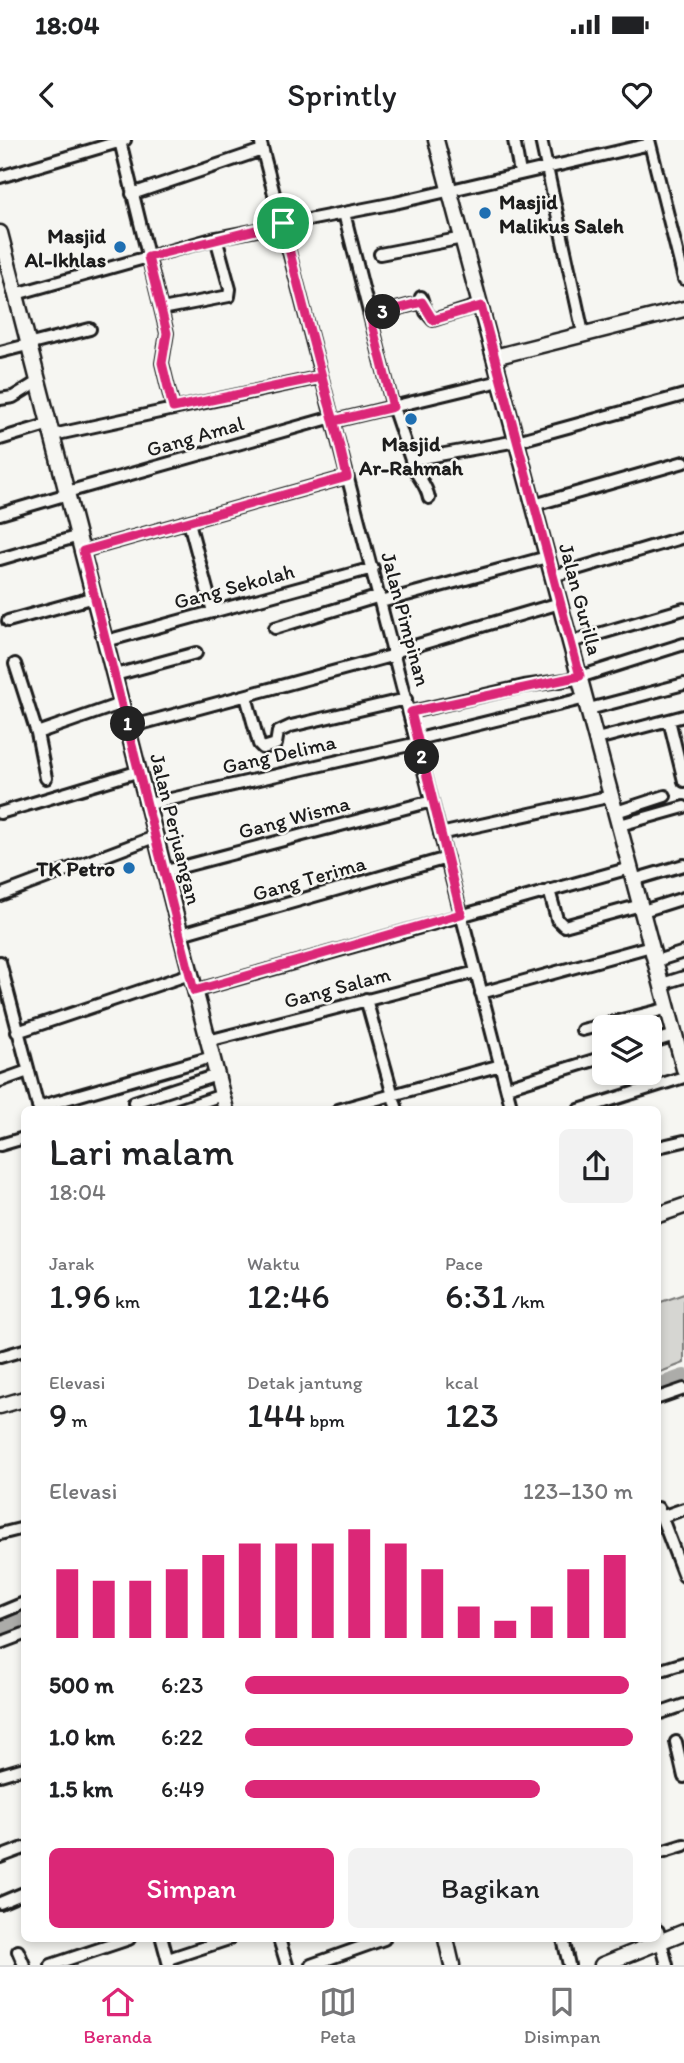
<!DOCTYPE html>
<html lang="id">
<meta charset="utf-8">
<style>
:root{--surface:#fff;--page:#f2f2f2;--text:#202124;--muted:#757577;--line:#e0e0e0;--accent:#db2777}
body{margin:0;font-family:Itim,sans-serif;background:var(--page);color:var(--text);height:100vh;display:flex;flex-direction:column;font-size:26px;white-space:nowrap}
*{box-sizing:border-box;margin:0}
p{font-size:23px;color:var(--muted)}
.icon{flex:none;width:38px;height:38px;fill:none;stroke:currentColor;stroke-width:2;stroke-linecap:round;stroke-linejoin:round}
.map{position:relative;flex:1;overflow:hidden}
.sheet{position:absolute;left:21px;top:966px;width:640px;height:836px;display:flex;flex-direction:column;background:var(--surface);border-radius:10px;box-shadow:0 4px 10px #0003}
.sheet>*{flex:none}
.controls{position:absolute;left:592px;top:875px;display:grid;gap:14px}
.controls a{display:grid;place-items:center;width:70px;height:70px;border-radius:10px;background:var(--surface);box-shadow:0 4px 10px #0003;font-size:35px}
.pin{position:absolute;display:grid;place-items:center;width:60px;height:60px;color:#fff;margin:-30px;border:4px solid #fff;border-radius:50%;box-shadow:0 2px 7px #0007}
.km{position:absolute;width:35px;height:35px;margin:-18px;border-radius:50%;background:#222;color:#fff;font-size:19px;line-height:35px;text-align:center}
.round{display:grid;place-items:center;flex:none;width:74px;height:74px;border-radius:10px;background:var(--page)}
.headline{display:flex;align-items:center;justify-content:space-between;height:119px;padding:0 28px}
h1{font-size:38px;font-weight:600;line-height:52px}
.figures{display:grid;grid-template-columns:repeat(3,1fr);gap:10px;height:119px;padding:7px 28px}
.figures div{display:grid;align-content:center}
.figures b{font-size:35px;font-weight:600}
.figures small{font-size:19px;font-weight:400}
.figures p{font-size:19px}
.chart{height:196px;padding:14px 28px}
.chart p{display:flex;justify-content:space-between}
.chart svg{width:100%;height:126px;margin-top:7px;stroke:var(--accent);stroke-width:6}
.cta{display:flex;gap:14px;margin-top:auto;padding:14px 28px}
.cta a{flex:1;height:80px;border-radius:10px;background:var(--accent);color:#fff;font-size:28px;font-weight:600;line-height:80px;text-align:center}
.cta a+a{background:var(--page);color:var(--text)}
ul{padding:0 28px;list-style:none;font-size:23px}
li{display:grid;grid-template-columns:112px 84px 1fr;align-items:center;height:52px}
li i{height:18px;border-radius:9px;background:var(--accent)}
.status{display:flex;justify-content:space-between;align-items:center;height:49px;padding:0 35px;background:var(--surface);direction:ltr}
.status svg{height:19px;fill:currentColor}
header{display:flex;justify-content:space-between;align-items:center;height:91px;padding:0 28px;background:var(--surface);font-size:32px;font-weight:600}
.menu{display:flex;justify-content:space-around;align-items:center;height:98px;border-top:2px solid var(--line);background:var(--surface);font-size:19px;color:var(--muted)}
.menu a{display:grid;justify-items:center;gap:4px}
.menu .active{color:var(--accent)}
.map>svg:first-child{display:block}
.green{fill:#d6d6d2;stroke:#797977;stroke-width:2}
.lines{fill:none;stroke-linecap:round;stroke-linejoin:round}
.river{stroke:#acaca9;stroke-width:18}
.minor-casing{stroke:#1c1c1c;stroke-width:16}
.tertiary-casing{stroke:#1c1c1c;stroke-width:19}
.minor{stroke:#f6f6f2;stroke-width:10}
.tertiary{stroke:#f6f6f2;stroke-width:14}
.route-casing{stroke:#fff;stroke-width:14}
.route{stroke:#db2777;stroke-width:9}
.poi-dot{fill:#1f6fb2;stroke:#f6f6f2;stroke-width:2.5}
.labels{text-anchor:middle;dominant-baseline:central;stroke-width:5;stroke-linejoin:round;paint-order:stroke}
.poi-label{font-size:21px;font-weight:bold;fill:#1c1c1c;stroke:#f6f6f2;text-anchor:end}
.street-label{font-size:21px;fill:#1c1c1c;stroke:#f6f6f2}
</style>
<div class="status"><b>18:04</b><svg viewBox="0 0 49 12"><path d="M0 12V9h3v3zM5 12V6h3v6zM10 12V3h3v9zM15 12V0h3v12zM26 1h20v11H26zM47 4h2v5h-2z"/></svg></div>
<header><svg class="icon" aria-label="back" viewBox="0 0 24 24"><path d="M15 5l-7 7 7 7"/></svg>Sprintly<svg class="icon" aria-label="heart" viewBox="0 0 24 24"><path d="M12 20l-8-8c-3-5 5-10 8-4 3-6 11-1 8 4z"/></svg></header>
<div class="map">
<svg width="684" height="1825" viewBox="0 0 684 1825">
<rect width="100%" height="100%" fill="#f6f6f2"/>
<filter id="ink" filterUnits="userSpaceOnUse"><feTurbulence type="fractalNoise" baseFrequency=".0143" numOctaves="2"/><feDisplacementMap in="SourceGraphic" scale="14" xChannelSelector="R" yChannelSelector="G"/><feConvolveMatrix kernelMatrix="1 2 1 2 8 2 1 2 1" color-interpolation-filters="sRGB"/></filter>
<g filter="url(#ink)">
<path class="green" d="M684,1154V1223L658,1233V1163Z"/>
<g class="lines">
<path class="river" d="M658,1247L684,1238
M0,1489L24,1481"/>
<defs>
<path id="minor" d="M260,0L512,970
M514,0L520,33
M541,0L583,193
M649,0L684,139
M120,1L167,193L162,223L173,268
M0,37L125,0
M132,54L262,10
M344,73L393,267L411,320L517,301L684,255
M380,114L463,98
M16,154L216,98L395,63L650,4
M421,157L426,172L433,180L480,165
M162,169L229,156L230,149L216,98
M370,176L422,162
M0,212L90,189
M0,259L13,257L39,241
M334,281L500,241
M53,295L321,237
M0,299L50,284
M411,320C415,336 426,342 429,358
M67,352L333,277
M534,365L684,322
M0,374L68,354
M189,382L213,472
M83,411L347,337
M0,419L79,396
M553,436L684,397
M381,462L547,417
M8,481L95,457
M275,488L380,456
M106,501L373,428
M571,502L684,469
M394,512L560,463
M15,524L37,593L123,563
M115,535L196,513
M246,556L259,604L263,608L276,604L278,592L291,586L406,559
M589,569L684,544
M411,572L524,546L573,539L684,504
M669,580L684,641
M129,587L395,515
M37,593L46,638
M418,599L586,558
M597,599L684,576
M149,664L418,603
M616,672L665,656
M0,673L140,631
M620,685L684,667
M440,694L612,656
M166,731L432,661
M633,740L684,725
M549,750L557,779L564,786L641,765
M0,755L157,696
M643,771L684,758
M181,794L447,718
M656,821L684,812
M0,822L39,970
M662,844L684,837
M194,851L630,728
M481,853L651,806
M366,859L397,970
M582,890L669,868
M17,892L190,834
M208,901L476,832
M649,903L675,895
M0,941L28,931
M507,947L604,917
M134,962L217,935
M38,967L212,917
M178,970L222,955
M338,970L501,925
M579,970L684,937
M0,1005L24,998
M658,1007L684,1001
M0,1217L24,1210
M658,1258L684,1249
M658,1368L684,1436
M661,1377L684,1369
M0,1394L24,1388
M0,1473L24,1463
M0,1503L24,1494
M658,1531L684,1523
M658,1574L684,1565
M676,1602L684,1637
M0,1635L24,1628
M658,1713L684,1705
M0,1717L24,1708
M0,1763L24,1753
M658,1791L667,1825
M162,1799L169,1825
M279,1799L287,1825
M563,1799L569,1825
M18,1811L24,1825
M168,1819L229,1799
M51,1825L129,1799
M311,1825L384,1799"/>
<path id="tertiary" d="M436,0L684,929
M0,93L226,970
M494,217L684,169
M658,1075L684,1066
M0,1266L24,1259
M446,1799L452,1825
M602,1825L684,1792"/>
</defs>
<use href="#minor" class="minor-casing"/>
<use href="#tertiary" class="tertiary-casing"/>
<use href="#minor" class="minor"/>
<use href="#tertiary" class="tertiary"/>
</g>
</g>
<g class="lines" filter="url(#ink)">
<defs>
<path id="route" d="M283,83C302,168 328,252 347,337L83,411L194,851L461,774L411,572L580,536L481,166L433,180L422,162L370,176L393,267L334,281L321,237L173,268L162,223L167,193L148,117L283,83"/>
</defs>
<use href="#route" class="route-casing"/>
<use href="#route" class="route"/>
</g>
<g class="poi-dot">
<circle cx="485" cy="73" r="7"/>
<circle cx="120" cy="107" r="7"/>
<circle cx="411" cy="279" r="7"/>
<circle cx="129" cy="728" r="7"/>
</g>
<g class="labels">
<g class="poi-label">
<text x="499" y="61" text-anchor="start">Masjid<tspan x="499" dy="24">Malikus Saleh</tspan></text>
<text x="106" y="95">Masjid<tspan x="106" dy="24">Al-Ikhlas</tspan></text>
<text x="411" y="303" text-anchor="middle">Masjid<tspan x="411" dy="24">Ar-Rahmah</tspan></text>
<text x="115" y="728">TK Petro</text>
</g>
<g class="street-label">
<text transform="translate(195 296) rotate(-16)">Gang Amal</text>
<text transform="translate(234 446) rotate(-15)">Gang Sekolah</text>
<text transform="translate(581 459) rotate(75)">Jalan Gurilla</text>
<text transform="translate(406 479) rotate(75)">Jalan Pimpinan</text>
<text transform="translate(279 614) rotate(-13)">Gang Delima</text>
<text transform="translate(294 677) rotate(-15)">Gang Wisma</text>
<text transform="translate(176 689) rotate(76)">Jalan Perjuangan</text>
<text transform="translate(309 738) rotate(-16)">Gang Terima</text>
<text transform="translate(337 847) rotate(-15)">Gang Salam</text>
</g>
</g>
</svg>
<div class="controls">
<a><svg class="icon" aria-label="layers" viewBox="0 0 24 24"><path d="M12 4l9 5-9 5-9-5zM3 14l9 5 9-5"/></svg></a>
</div>
<div class="pin" style="left:283px;top:83px;background:#1e9e55"><svg class="icon" aria-label="arrive" viewBox="0 0 24 24"><path d="M6 21V4h12l-3 4 3 4H6"/></svg></div>
<b class="km" style="left:128px;top:584px">1</b>
<b class="km" style="left:422px;top:617px">2</b>
<b class="km" style="left:383px;top:172px">3</b>
<section class="sheet">
<div class="headline"><div><h1>Lari malam</h1><p>18:04</p></div><a class="round"><svg class="icon" aria-label="share" viewBox="0 0 24 24"><path d="M12 15V3M7 8l5-5 5 5M5 13v7h14v-7"/></svg></a></div>
<div class="figures">
<div><p>Jarak</p><b>1.96<small> km</small></b></div>
<div><p>Waktu</p><b>12:46</b></div>
<div><p>Pace</p><b>6:31<small> /km</small></b></div>
</div>
<div class="figures">
<div><p>Elevasi</p><b>9<small> m</small></b></div>
<div><p>Detak jantung</p><b>144<small> bpm</small></b></div>
<div><p>kcal</p><b>123</b></div>
</div>
<div class="chart"><p><span>Elevasi</span>123–130 m</p>
<svg viewBox="0 0 160 44" preserveAspectRatio="none"><path d="M5 44V20M15 44V24M25 44V24M35 44V20M45 44V15M55 44V11M65 44V11M75 44V11M85 44V6M95 44V11M105 44V20M115 44V33M125 44V38M135 44V33M145 44V20M155 44V15"/></svg>
</div>
<ul>
<li><b>500 m</b>6:23<i style="width:99%"></i></li>
<li><b>1.0 km</b>6:22<i style="width:100%"></i></li>
<li><b>1.5 km</b>6:49<i style="width:76%"></i></li>
</ul>
<div class="cta"><a>Simpan</a><a>Bagikan</a></div>
</section>
</div>
<nav class="menu">
<a class="active"><svg class="icon" aria-label="home" viewBox="0 0 24 24"><path d="M3 11l9-7 9 7M6 9v11h12V9"/></svg>Beranda</a>
<a><svg class="icon" aria-label="map" viewBox="0 0 24 24"><path d="M3 6l6-2 6 2 6-2v14l-6 2-6-2-6 2zM9 4v14M15 6v14"/></svg>Peta</a>
<a><svg class="icon" aria-label="saved" viewBox="0 0 24 24"><path d="M7 4h10v16l-5-4-5 4z"/></svg>Disimpan</a>
</nav>
